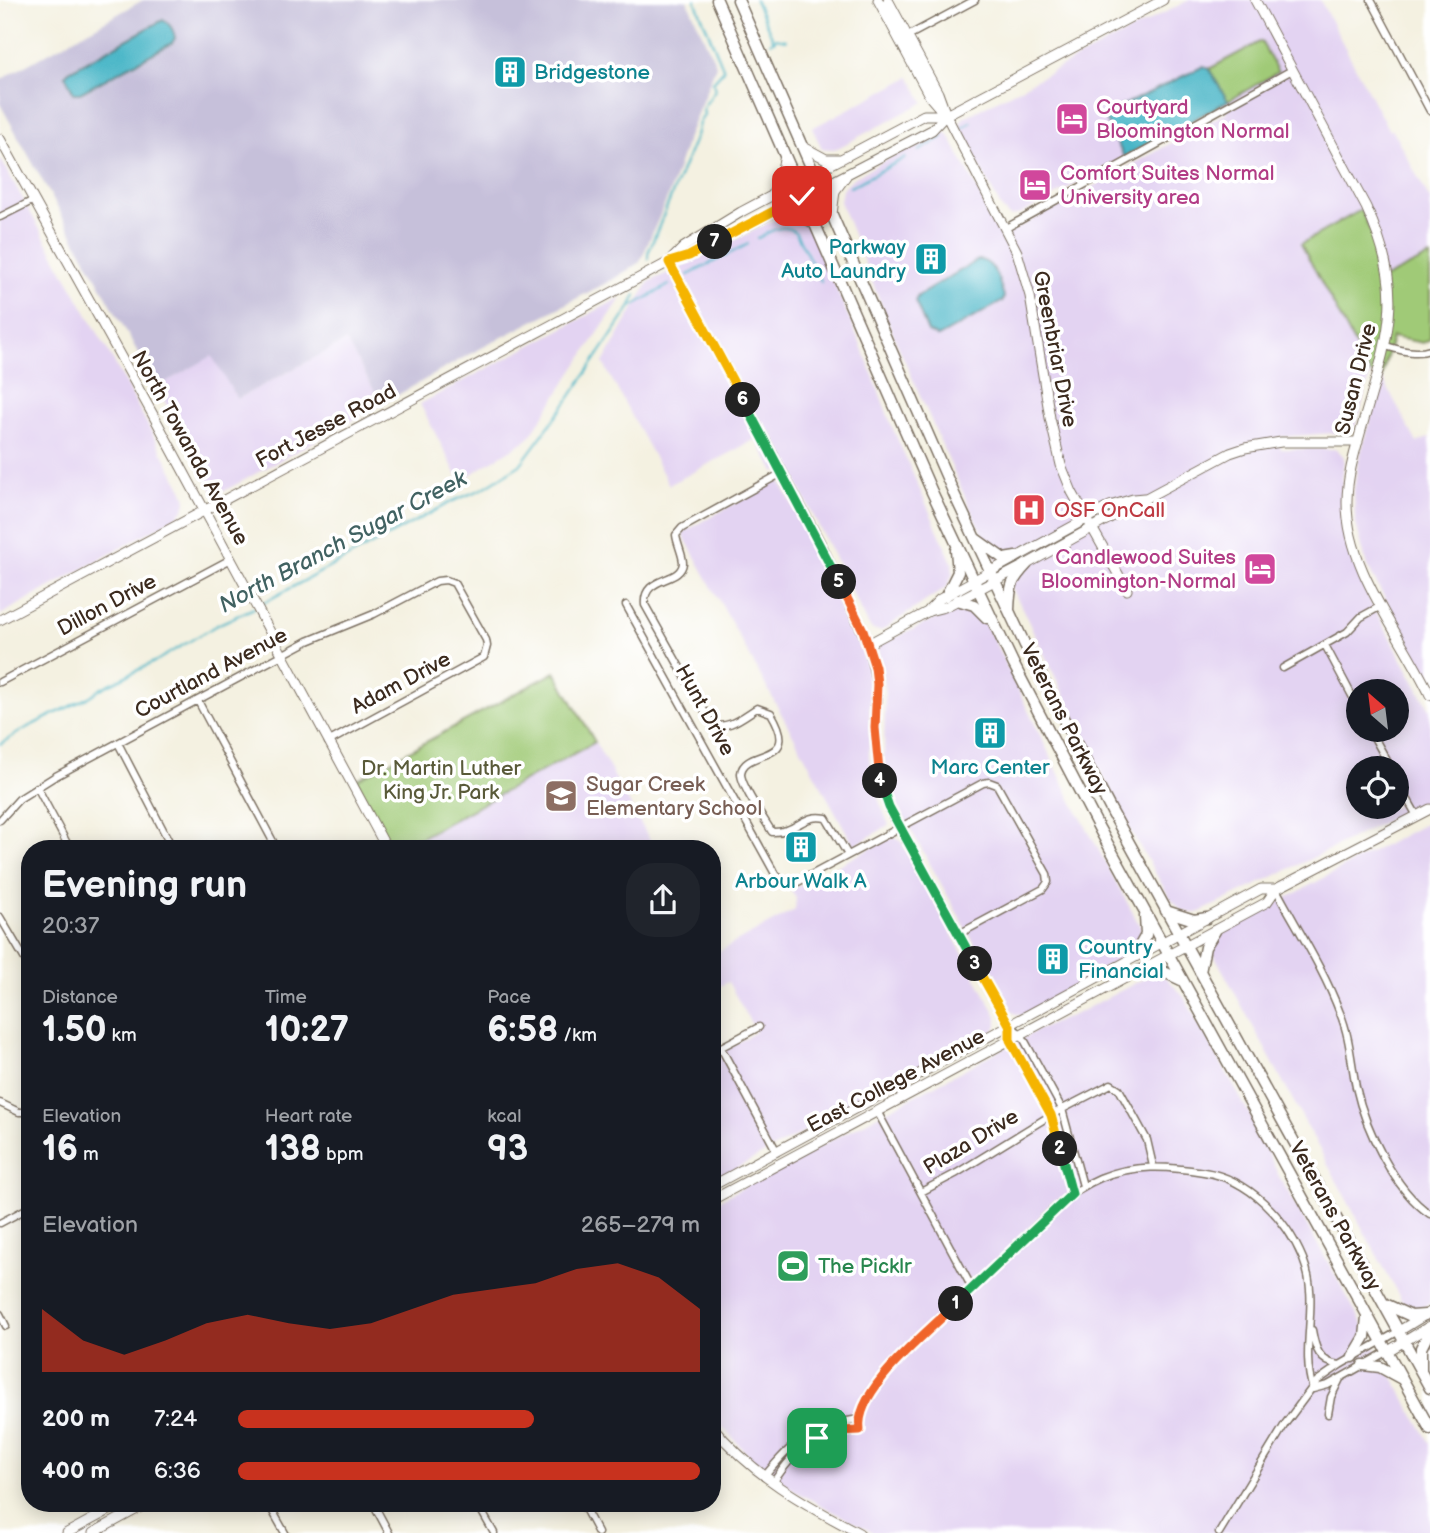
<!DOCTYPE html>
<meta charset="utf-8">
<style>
:root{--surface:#171b24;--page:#20242c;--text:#f1f3f6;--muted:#9ea1a6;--accent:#c8321e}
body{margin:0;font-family:"Balsamiq Sans",sans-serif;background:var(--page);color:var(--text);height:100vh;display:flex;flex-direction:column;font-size:26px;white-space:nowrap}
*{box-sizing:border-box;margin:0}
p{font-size:23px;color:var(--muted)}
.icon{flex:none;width:38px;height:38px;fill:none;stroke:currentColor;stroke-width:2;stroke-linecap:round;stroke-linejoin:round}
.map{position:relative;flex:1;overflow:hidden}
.panel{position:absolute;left:21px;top:840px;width:700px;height:672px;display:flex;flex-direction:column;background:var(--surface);border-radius:28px;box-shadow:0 4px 18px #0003}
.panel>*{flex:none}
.needle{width:46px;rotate:332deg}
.buttons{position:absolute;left:1346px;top:679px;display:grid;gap:14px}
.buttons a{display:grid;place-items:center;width:63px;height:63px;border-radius:50%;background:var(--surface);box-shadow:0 4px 18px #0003;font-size:35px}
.pin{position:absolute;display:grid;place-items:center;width:60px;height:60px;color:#fff;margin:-30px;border-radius:14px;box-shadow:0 4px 10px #0006}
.km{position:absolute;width:35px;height:35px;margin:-18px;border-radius:50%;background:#222;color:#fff;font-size:19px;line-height:35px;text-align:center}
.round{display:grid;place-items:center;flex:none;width:74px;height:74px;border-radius:28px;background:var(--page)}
.headline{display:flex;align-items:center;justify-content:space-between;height:119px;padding:0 21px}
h1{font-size:38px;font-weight:700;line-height:52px}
.figures{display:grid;grid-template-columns:repeat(3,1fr);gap:10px;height:119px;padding:7px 21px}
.figures div{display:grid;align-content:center}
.figures b{font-size:35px;font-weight:700}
.figures small{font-size:19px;font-weight:400}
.figures p{font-size:19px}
.chart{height:196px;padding:14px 21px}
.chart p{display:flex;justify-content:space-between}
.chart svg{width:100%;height:126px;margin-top:7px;fill:var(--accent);opacity:.7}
ul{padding:0 21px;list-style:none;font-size:23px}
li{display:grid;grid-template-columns:112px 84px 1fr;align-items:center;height:52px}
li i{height:18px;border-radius:9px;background:var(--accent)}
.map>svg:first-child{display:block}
.built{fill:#e3d3f2;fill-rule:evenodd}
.industrial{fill:#c6c0da}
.green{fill:#a0ca77;stroke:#6e7a4a;stroke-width:2}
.water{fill:#4ab6c7;stroke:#427072;stroke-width:2}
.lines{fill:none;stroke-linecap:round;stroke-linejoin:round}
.stream{stroke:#4ab6c7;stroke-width:2}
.street-casing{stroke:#7c7062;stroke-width:9}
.secondary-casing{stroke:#7c7062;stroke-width:11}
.highway-casing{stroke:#7c7062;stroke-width:13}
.street{stroke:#fff;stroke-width:6}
.secondary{stroke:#fff;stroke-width:9}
.highway{stroke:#fff;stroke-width:10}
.split-1-casing{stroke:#fff;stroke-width:14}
.split-2-casing{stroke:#fff;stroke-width:14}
.split-3-casing{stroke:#fff;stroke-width:14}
.split-4-casing{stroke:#fff;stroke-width:14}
.split-5-casing{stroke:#fff;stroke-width:14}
.split-6-casing{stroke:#fff;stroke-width:14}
.split-7-casing{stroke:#fff;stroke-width:14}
.split-8-casing{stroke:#fff;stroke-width:14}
.split-1{stroke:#f0652b;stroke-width:9}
.split-2{stroke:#22a559;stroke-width:9}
.split-3{stroke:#f5b400;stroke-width:9}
.split-4{stroke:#22a559;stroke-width:9}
.split-5{stroke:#f0652b;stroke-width:9}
.split-6{stroke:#22a559;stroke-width:9}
.split-7{stroke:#f5b400;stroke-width:9}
.split-8{stroke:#f5b400;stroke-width:9}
.labels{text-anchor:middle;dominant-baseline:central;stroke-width:7;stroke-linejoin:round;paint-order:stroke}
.culture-label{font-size:21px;fill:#0d838f;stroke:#fff;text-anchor:start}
.hotel-label{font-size:21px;fill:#b23c85;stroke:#fff;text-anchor:start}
.street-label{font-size:21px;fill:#3b2a1e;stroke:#fff}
.health-label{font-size:21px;fill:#be3a42;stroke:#fff;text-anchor:start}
.park-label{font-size:21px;fill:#595a39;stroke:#fff}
.education-label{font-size:21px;fill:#785e54;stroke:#fff;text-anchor:start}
.leisure-label{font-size:21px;fill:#27864d;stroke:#fff;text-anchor:start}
.water-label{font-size:23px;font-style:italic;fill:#416262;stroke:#fff}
</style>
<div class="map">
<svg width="1430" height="1533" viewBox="0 0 1430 1533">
<rect width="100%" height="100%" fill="#fff"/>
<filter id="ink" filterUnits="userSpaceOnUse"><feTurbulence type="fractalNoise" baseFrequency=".0143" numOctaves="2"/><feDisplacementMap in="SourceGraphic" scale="14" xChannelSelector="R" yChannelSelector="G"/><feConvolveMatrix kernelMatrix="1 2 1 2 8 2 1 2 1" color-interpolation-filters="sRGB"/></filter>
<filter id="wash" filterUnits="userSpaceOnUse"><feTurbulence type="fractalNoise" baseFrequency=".00686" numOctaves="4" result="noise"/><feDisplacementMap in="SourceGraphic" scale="28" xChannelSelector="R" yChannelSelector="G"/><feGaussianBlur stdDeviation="1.57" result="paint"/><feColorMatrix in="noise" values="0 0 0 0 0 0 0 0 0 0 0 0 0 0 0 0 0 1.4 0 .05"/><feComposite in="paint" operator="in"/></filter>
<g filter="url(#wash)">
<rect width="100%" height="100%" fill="#f4f1e1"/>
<path class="built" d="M1189,0H1320L1389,131L1392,129L1430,200V339L1423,343L1392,337L1382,377L1417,443L1430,437V681L1367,566L1355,520L1354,490L1358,463L1382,378L1370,374L1360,413L1354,428L1349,432L1278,437L1281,449H1337L1344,457L1341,496L1348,549L1370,601L1430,710V798L1333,848L1198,913H1191L1182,911L1168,895L1124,819L1019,602L972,513L896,341L840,202L842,189L853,178L940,131L947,133L950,137L1002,237L1227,112L1222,104L1021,214L1010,217L1002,209L959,127L963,118ZM1358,691H1396V730H1358ZM1358,768H1396V807H1358Z
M910,77L924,102L834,150L822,149L812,128Z
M0,158L113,360L185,495L186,502L184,509L174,518L0,615Z
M783,215H794L801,220L813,235L866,357L893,429L952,562L953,573L947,587L881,631L873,630L869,626L788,465L775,472L756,439L669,485L603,363L649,282L722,247Z
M622,297L528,439L460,481L420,404Z
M346,341L382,404L226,490L218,493L213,492L157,387L213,355L237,399Z
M776,481H780L818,553L858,637L866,659L870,683L869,757L876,793L889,825L854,846L682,533Z
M961,607L971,609L983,621L993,638L1072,801L1141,928L1138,944L1129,953L1023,1016L1013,1013L896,803L884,763L885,692L879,653L880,645Z
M595,742L655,849H400Z
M1430,821V1303L1420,1309L1411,1310L1406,1309L1210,947L1225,931Z
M893,837L900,840L997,1016V1025L994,1031L712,1181V1057L756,1032L728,982L712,990V952L714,954L795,910L796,898L790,890Z
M1158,975L1167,978L1184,997L1250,1115L1279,1176L1430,1443V1533H874L800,1494L756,1463L712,1416V1204L1038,1030L1078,1013L1149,976Z"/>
<path class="industrial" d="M143,0H687L716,65L688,137L669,194L640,262L612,280L470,354L382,404L346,341L237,399L212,356L157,387L0,104V80Z"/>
<path class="green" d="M1261,41L1278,72L1228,101L1209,69Z
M1361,210L1376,244L1383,279L1430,256V339L1423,343L1392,337L1382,377L1370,373L1301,244Z
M555,672L595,742L400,849H392L356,780Z"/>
<path class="water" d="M163,20C170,24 174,30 175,38L172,43L80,93H74L65,75L69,71Z
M1204,66L1209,69L1228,101L1124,157L1103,115Z
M978,260C995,260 999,283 1004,296L1003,301L938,337L928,332L915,301L918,296Z"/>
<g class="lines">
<path class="stream" d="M755,0L774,41L771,42
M774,41L776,38L786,40
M963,127L972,122
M919,151L943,137
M850,187L905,158
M758,238C771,231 783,222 796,233L821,281
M648,259V253L696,136L699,123L704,115L703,108L715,90L713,82L724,70L695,0
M688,275L748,244
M631,307L669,285
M259,605L453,501L482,489L520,465L569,399L630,308L636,295
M0,744L28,727L89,697L100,689L156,661L217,625L254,608"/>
</g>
</g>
<g filter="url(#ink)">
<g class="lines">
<defs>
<path id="street" d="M1371,0L1430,111
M904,38L975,0
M0,217L34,200
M1006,228L1292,70
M1386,346C1400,350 1415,355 1430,350
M782,473L682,528L676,535C677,544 683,555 683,563C681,584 642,575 645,605L711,723C726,732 744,716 757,708L771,713C803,766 744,747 741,773C740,785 765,820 772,832C798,833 802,813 826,818L848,855
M626,605L774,872L784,883L798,882L983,783L989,782L997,785L1047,874L1048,882L1043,889L959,934
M1325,645L1358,707
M1283,668L1347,632L1361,617L1381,606
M0,682L231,559
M198,701L277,849
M1370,730L1391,768
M118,743L173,849
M1396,779L1417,816
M37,787L70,849
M0,820L19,799L54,777L308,641L374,614L437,581L446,580L454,583L486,640L487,646L484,657L328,742
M1276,889C1298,930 1324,970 1340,1013C1350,1037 1351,1062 1356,1087C1365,1128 1395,1191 1430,1214
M0,917L30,968
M721,1048L777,1152
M712,1052L759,1027
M0,1103L19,1112H30
M877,1111L972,1288
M921,1192L957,1173L1051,1115L1111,1084L1119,1089L1147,1140L1153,1166
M1072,1193L1051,1115L1010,1040V1026L1021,1034L1062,1109L1083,1186
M0,1223L30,1207
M0,1314L6,1326
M1312,1330C1315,1348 1319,1363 1340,1365
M1313,1389L1328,1385L1388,1351
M1328,1414L1331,1397L1340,1379
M764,1477C794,1440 812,1425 860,1419
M773,1483C796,1447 816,1433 860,1430C857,1406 878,1382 892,1366C933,1327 973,1287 1014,1248C1040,1222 1065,1193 1100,1178C1133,1164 1168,1166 1204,1172C1249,1179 1286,1218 1303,1259C1321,1302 1299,1347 1313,1389
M268,1503L285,1533
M373,1503L389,1533
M477,1503L494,1533
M582,1503L598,1533
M1219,1533L1285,1424L1317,1381L1340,1365L1399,1331"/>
<path id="secondary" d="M878,0L930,97L942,111
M888,0L938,93L946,115L1017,252L1030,296L1050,418L1061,465L1072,492L1127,590
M1255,0L1366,207C1407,294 1388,337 1363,423C1356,448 1347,475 1347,501C1346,570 1402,635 1430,695
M0,139L158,424L387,849
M802,146L826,159H840
M773,194L779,182L785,156
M777,210L792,211L814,224
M832,214L835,191L846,176
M670,261L684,247L741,212L924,115H946
M669,262L822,546L868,644L877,684L875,728L880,782L889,807L1010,1026
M929,610L940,599L1110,506L1133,499L1144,498
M0,620L669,262L689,256L932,130L946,115L1163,0
M868,644L929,611L945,607L1027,564L1117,514L1133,508L1146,498L1230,453L1245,448L1281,442H1358
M712,1186L1261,889H1276L1430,809
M712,1200L1267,902L1276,889
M1399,1331L1430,1312
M1388,1351L1430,1326
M712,1426C752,1475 804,1504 859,1533
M67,1533L122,1503
M93,1533L148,1503"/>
<path id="highway" d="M717,0L932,492L1014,665L1100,830L1430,1429
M738,0L955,496L1025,645L1112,812L1430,1388
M976,539L1004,559L1016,557
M946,596L958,572L956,550
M957,600L974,605L987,618
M1009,610C1010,585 1011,581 1027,564
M1166,911L1194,920L1207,918
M1134,956L1146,935L1145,916
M1140,970L1162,971L1181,980
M1200,972L1205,947L1215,931
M1385,1304L1411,1316L1425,1315
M1353,1357L1365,1337L1367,1317
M1363,1365L1380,1367L1402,1379
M1421,1372V1348L1430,1330"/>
</defs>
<use href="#street" class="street-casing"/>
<use href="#secondary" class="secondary-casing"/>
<use href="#highway" class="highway-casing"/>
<use href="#street" class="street"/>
<use href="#secondary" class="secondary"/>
<use href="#highway" class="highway"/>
</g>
</g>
<g class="lines" filter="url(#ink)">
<defs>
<path id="split-1" d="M817,1438L839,1431L860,1430C854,1389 930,1331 956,1304"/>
<path id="split-2" d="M956,1304L1072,1194L1060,1149"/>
<path id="split-3" d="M975,964L1010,1026V1040L1051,1115L1060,1149"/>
<path id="split-4" d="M880,781L889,807L975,964"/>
<path id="split-5" d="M839,582L863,630L875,667L877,684L875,728L880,781"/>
<path id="split-6" d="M743,400L839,582"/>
<path id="split-7" d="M715,242L689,256L669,262L743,400"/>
<path id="split-8" d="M715,242L802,196"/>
</defs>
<use href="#split-1" class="split-1-casing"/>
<use href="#split-2" class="split-2-casing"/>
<use href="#split-3" class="split-3-casing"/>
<use href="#split-4" class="split-4-casing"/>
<use href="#split-5" class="split-5-casing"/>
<use href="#split-6" class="split-6-casing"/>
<use href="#split-7" class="split-7-casing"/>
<use href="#split-8" class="split-8-casing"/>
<use href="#split-1" class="split-1"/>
<use href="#split-2" class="split-2"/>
<use href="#split-3" class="split-3"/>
<use href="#split-4" class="split-4"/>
<use href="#split-5" class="split-5"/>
<use href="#split-6" class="split-6"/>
<use href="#split-7" class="split-7"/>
<use href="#split-8" class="split-8"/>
</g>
<defs>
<symbol id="building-square" viewBox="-11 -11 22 22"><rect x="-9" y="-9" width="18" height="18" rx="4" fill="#0f9aa8" stroke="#fff"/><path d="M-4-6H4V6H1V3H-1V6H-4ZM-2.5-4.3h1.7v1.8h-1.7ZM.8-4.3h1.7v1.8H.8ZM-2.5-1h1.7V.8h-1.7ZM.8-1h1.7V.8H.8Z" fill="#fff"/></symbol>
<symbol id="hotel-square" viewBox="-11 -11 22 22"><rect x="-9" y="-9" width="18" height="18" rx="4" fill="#d1479c" stroke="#fff"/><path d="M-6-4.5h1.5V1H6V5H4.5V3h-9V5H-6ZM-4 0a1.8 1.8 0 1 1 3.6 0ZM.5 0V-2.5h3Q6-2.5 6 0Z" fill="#fff"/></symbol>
<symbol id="hospital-square" viewBox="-11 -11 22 22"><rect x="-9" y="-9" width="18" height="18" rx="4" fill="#e0444e" stroke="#fff"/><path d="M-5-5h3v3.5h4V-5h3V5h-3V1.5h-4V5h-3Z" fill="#fff"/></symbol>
<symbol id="school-square" viewBox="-11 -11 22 22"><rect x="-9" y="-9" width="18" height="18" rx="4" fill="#8d6e63" stroke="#fff"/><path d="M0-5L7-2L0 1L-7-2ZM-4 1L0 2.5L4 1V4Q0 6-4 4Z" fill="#fff"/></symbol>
<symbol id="stadium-square" viewBox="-11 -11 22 22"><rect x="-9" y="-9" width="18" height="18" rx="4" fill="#2e9e5b" stroke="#fff"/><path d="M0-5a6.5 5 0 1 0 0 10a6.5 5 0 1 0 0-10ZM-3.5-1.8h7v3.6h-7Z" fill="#fff"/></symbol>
</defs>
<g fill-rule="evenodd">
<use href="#building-square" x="491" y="53" width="38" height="38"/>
<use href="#hotel-square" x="1053" y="100" width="38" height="38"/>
<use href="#hotel-square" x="1016" y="166" width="38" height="38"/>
<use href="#building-square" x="912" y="240" width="38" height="38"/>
<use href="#hospital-square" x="1010" y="491" width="38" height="38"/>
<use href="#hotel-square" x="1241" y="550" width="38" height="38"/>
<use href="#building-square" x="971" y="714" width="38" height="38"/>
<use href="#school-square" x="542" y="777" width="38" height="38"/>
<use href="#building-square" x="782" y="828" width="38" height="38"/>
<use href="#building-square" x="1034" y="940" width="38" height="38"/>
<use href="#stadium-square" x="774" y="1247" width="38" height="38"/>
</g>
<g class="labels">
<g class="culture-label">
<text x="534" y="72">Bridgestone</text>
<text x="906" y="247" text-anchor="end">Parkway<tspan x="906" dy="24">Auto Laundry</tspan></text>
<text x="990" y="767" text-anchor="middle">Marc Center</text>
<text x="801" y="881" text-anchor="middle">Arbour Walk A</text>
<text x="1078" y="947">Country<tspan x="1078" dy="24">Financial</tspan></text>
</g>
<g class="hotel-label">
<text x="1096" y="107">Courtyard<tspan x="1096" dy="24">Bloomington Normal</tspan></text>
<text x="1060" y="173">Comfort Suites Normal<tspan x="1060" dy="24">University area</tspan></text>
<text x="1236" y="557" text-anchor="end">Candlewood Suites<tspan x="1236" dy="24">Bloomington-Normal</tspan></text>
</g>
<g class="street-label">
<text transform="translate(1055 349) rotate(79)">Greenbriar Drive</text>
<text transform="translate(1356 379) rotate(-76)">Susan Drive</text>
<text transform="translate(326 426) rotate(-28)">Fort Jesse Road</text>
<text transform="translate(190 448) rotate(61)">North Towanda Avenue</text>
<text transform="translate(107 605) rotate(-28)">Dillon Drive</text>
<text transform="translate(211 673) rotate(-28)">Courtland Avenue</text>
<text transform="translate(401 683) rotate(-28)">Adam Drive</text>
<text transform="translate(705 710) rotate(61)">Hunt Drive</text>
<text transform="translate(1064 719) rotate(63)">Veterans Parkway</text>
<text transform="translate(896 1081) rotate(-28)">East College Avenue</text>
<text transform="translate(971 1142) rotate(-31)">Plaza Drive</text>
<text transform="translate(1335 1216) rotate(61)">Veterans Parkway</text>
</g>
<g class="health-label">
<text x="1054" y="510">OSF OnCall</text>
</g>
<g class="park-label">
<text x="441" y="768">Dr. Martin Luther<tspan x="441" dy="24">King Jr. Park</tspan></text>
</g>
<g class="education-label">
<text x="586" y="784">Sugar Creek<tspan x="586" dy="24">Elementary School</tspan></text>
</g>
<g class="leisure-label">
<text x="818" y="1266">The Picklr</text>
</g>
<g class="water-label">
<text transform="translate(343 542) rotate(-28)">North Branch Sugar Creek</text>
</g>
</g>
</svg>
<div class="buttons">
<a><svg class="needle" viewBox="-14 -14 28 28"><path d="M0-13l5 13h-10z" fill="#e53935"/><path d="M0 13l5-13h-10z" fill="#9ea1a6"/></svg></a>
<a><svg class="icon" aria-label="locate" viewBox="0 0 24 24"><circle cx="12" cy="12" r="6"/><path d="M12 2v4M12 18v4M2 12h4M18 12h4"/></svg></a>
</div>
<div class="pin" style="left:817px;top:1438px;background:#1e9e55"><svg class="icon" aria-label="arrive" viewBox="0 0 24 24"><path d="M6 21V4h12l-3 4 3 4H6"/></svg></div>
<div class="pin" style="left:802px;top:196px;background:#d93025"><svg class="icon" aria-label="check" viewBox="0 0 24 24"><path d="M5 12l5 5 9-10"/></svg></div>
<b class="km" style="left:956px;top:1304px">1</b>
<b class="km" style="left:1060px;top:1149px">2</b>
<b class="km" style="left:975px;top:964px">3</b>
<b class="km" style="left:880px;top:781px">4</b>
<b class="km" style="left:839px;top:582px">5</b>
<b class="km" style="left:743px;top:400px">6</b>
<b class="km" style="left:715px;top:242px">7</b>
<section class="panel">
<div class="headline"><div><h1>Evening run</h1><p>20:37</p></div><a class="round"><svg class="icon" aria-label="share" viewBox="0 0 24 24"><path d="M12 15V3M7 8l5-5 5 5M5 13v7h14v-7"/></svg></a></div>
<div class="figures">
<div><p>Distance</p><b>1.50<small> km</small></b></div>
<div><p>Time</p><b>10:27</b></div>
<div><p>Pace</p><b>6:58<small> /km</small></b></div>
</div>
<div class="figures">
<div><p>Elevation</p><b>16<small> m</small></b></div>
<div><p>Heart rate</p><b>138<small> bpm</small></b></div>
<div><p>kcal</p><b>93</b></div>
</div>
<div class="chart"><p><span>Elevation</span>265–279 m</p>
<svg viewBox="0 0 160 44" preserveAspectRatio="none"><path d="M0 44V22L10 33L20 38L30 33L40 27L50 24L60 27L70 29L80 27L90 22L100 17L110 15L120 13L130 8L140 6L150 11L160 22V44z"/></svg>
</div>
<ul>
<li><b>200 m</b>7:24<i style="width:64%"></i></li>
<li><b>400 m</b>6:36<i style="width:100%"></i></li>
</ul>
</section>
</div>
